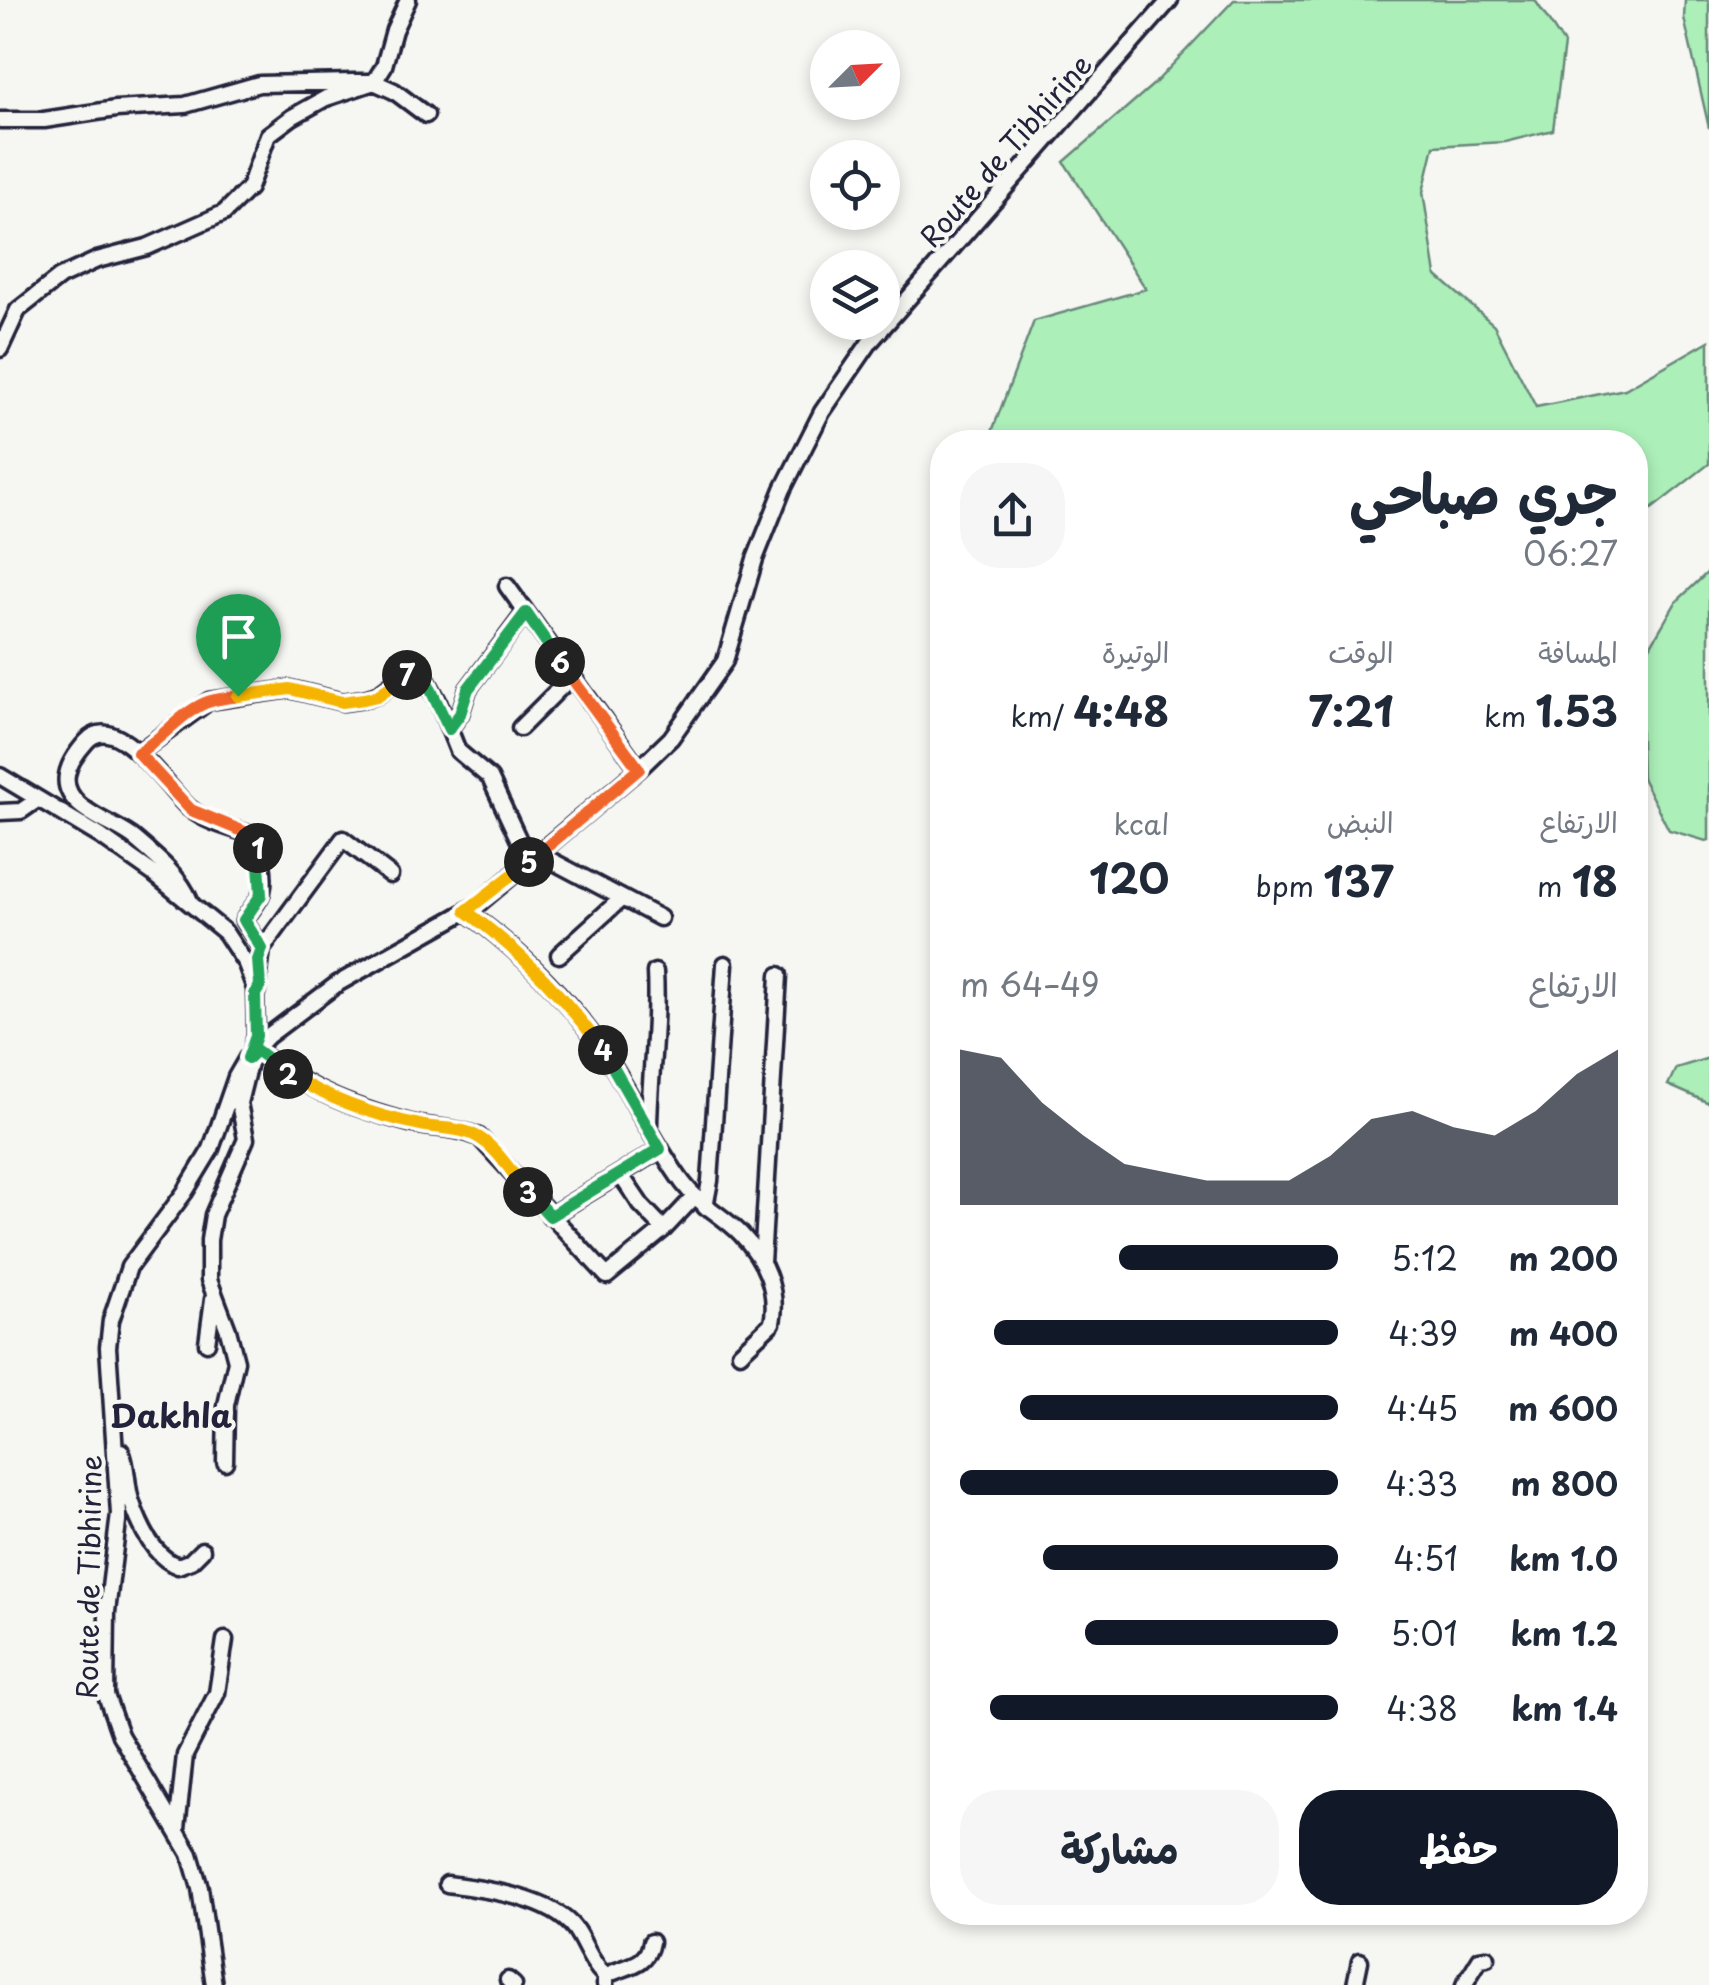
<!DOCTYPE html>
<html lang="ar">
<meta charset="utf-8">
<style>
:root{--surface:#fff;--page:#f6f6f7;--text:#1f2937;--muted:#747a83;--accent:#111827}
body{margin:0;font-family:"Playpen Sans","Playpen Sans Arabic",sans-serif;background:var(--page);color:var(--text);direction:rtl;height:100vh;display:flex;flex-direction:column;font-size:38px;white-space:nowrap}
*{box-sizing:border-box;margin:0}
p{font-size:32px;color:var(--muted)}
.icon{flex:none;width:55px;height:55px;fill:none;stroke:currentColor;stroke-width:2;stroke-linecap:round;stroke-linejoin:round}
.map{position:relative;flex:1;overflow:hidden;direction:ltr}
.details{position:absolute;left:930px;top:430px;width:718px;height:1495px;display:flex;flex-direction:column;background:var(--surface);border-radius:40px;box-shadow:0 5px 15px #0003;direction:rtl}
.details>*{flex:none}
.needle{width:65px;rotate:66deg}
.fabs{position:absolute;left:810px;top:30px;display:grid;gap:20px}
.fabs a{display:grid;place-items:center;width:90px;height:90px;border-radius:50%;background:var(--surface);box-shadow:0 5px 15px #0003;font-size:50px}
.pin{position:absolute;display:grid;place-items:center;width:85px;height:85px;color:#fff;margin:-102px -42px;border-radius:50% 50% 50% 0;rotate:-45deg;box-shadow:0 0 10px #0007}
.pin .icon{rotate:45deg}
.km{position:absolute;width:50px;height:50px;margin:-25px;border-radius:50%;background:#222;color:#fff;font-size:28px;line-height:50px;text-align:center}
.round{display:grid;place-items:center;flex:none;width:105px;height:105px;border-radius:40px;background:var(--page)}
.headline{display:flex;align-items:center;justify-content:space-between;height:170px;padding:0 30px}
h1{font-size:55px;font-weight:700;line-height:75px}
.metrics{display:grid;grid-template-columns:repeat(3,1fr);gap:15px;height:170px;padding:10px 30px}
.metrics div{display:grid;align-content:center}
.metrics b{font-size:42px;font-weight:700}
.metrics small{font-size:28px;font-weight:400}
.metrics p{font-size:28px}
.chart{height:280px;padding:20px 30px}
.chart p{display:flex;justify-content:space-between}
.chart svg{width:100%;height:180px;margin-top:10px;fill:var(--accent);opacity:.7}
.cta{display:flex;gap:20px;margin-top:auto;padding:20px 30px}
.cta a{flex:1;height:115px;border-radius:40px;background:var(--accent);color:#fff;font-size:40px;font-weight:700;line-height:115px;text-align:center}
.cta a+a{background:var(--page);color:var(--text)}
ul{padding:0 30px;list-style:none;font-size:32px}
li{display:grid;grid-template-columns:160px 120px 1fr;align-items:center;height:75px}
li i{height:25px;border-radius:12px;background:var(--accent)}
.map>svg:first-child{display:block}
.green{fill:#acefb9;stroke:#67887a;stroke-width:2.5}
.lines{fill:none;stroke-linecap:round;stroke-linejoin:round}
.minor-casing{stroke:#22223b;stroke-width:21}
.minor{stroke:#f6f6f2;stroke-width:14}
.split-1-casing{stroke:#fff;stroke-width:20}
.split-2-casing{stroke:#fff;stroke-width:20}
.split-3-casing{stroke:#fff;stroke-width:20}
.split-4-casing{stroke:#fff;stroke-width:20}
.split-5-casing{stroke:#fff;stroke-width:20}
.split-6-casing{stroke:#fff;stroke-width:20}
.split-7-casing{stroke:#fff;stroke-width:20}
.split-8-casing{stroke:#fff;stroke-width:20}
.split-1{stroke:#f0652b;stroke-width:12}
.split-2{stroke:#22a559;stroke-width:12}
.split-3{stroke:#f5b400;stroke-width:12}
.split-4{stroke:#22a559;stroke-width:12}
.split-5{stroke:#f5b400;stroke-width:12}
.split-6{stroke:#f0652b;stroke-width:12}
.split-7{stroke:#22a559;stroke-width:12}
.split-8{stroke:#f5b400;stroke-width:12}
.labels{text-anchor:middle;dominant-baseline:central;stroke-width:8;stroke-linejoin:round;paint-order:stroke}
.street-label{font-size:28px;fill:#22223b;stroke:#f6f6f2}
.quarter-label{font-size:32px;font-weight:bold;fill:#22223b;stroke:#f6f6f2}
</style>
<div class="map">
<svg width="1709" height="1985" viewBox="0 0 1709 1985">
<rect width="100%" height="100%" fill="#f6f6f2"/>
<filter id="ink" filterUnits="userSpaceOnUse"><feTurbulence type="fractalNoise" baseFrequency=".01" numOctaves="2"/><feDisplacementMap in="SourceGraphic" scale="20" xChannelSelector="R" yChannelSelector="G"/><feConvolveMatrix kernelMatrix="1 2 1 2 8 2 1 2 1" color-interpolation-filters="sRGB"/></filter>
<g filter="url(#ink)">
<path class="green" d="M1234,0H1535L1564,44L1553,130L1505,142L1434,146L1423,192L1436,275L1494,325L1536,407L1625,389L1709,341V464L1635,522V442H988L1034,321L1146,289L1064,162L1155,83Z
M1685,0H1709V128L1684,18Z
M1709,571V840L1706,841L1669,830L1642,778L1640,702L1648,650L1676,602Z
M1709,1058V1103L1668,1085L1676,1068Z"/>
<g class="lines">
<defs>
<path id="minor" d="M0,120H44L116,109L185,105L259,84L353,82H374L394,91L426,115
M0,349L18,310L60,277L97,260L147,247L224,213L249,188L268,135L292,117L326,98L374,82L384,66L394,30L408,0
M507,586L639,769
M520,728L571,677
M449,729L460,714L468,689L525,613
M138,753L209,701L290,689L343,702L364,699L377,695L400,678L418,673L425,677L438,701L458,751L490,778L529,862
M0,776L100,836L154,874L225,932L246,964L255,989L256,1035L239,1103L246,1139L213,1215L209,1240V1280L228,1330L236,1361L226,1405L225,1462
M0,812L21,811L37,800
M539,854L660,918
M190,901C181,877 155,856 135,839C115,822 61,809 67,775C69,763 78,751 86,742C116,707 169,791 189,808C206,822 231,828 252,835C261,848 266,876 262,892C259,902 249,911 244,921L262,949
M466,911C519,950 567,997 604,1052C632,1095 653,1142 683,1183C699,1205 723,1215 741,1234C764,1258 779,1290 772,1323L740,1353
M559,955L622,898
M257,991L262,949L343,839L390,875
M255,1050C311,1091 343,1105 410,1123C433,1129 458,1127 479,1137L607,1276L664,1229L695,1196
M649,1125C650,1073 658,1023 655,972
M620,1174L641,1205L664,1229
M705,1207L710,1181L725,964
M550,1216L661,1149
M762,1263L779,975
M207,1343L213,1299
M121,1451C128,1467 126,1484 131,1500C139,1524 154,1558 178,1566L191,1561L202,1550
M177,1829L185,1755L217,1693L225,1640
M447,1884C484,1889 551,1897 575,1929C586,1945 590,1962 605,1976V1985
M605,1976C625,1965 647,1968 651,1942
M508,1980L514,1985
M214,1985L200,1888L190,1854L120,1735L106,1695L107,1612L119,1514L108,1347L111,1320L129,1267L185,1192L211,1149L236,1077L247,1058L268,1036L337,984L477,905L639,769L671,738L725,661L755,559L783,489L822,412L870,342L1170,0
M1355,1985L1360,1961
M1464,1985L1480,1959L1487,1958"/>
</defs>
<use href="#minor" class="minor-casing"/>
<use href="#minor" class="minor"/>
</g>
</g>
<g class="lines" filter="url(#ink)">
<defs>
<path id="split-1" d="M238,696C227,698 215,699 205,703C180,714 162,739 138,753L191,810L252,835L258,848"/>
<path id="split-2" d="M258,848L261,895L244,920L262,949L258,960L260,986L255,994L256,1036L248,1058L256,1050L288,1074"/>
<path id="split-3" d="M288,1074C329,1100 373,1115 420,1125C437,1129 458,1127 474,1135C496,1145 512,1174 528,1192"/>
<path id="split-4" d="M528,1192L550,1216L660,1149L603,1050"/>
<path id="split-5" d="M529,862L466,911C519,950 564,996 603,1050"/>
<path id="split-6" d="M529,862L639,769L560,662"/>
<path id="split-7" d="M407,675L418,673L425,677L449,729L460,714L468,689L526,613L560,662"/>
<path id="split-8" d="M238,696L290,689L342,702L364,699L377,696L407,675"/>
</defs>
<use href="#split-1" class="split-1-casing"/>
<use href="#split-2" class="split-2-casing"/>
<use href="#split-3" class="split-3-casing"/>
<use href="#split-4" class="split-4-casing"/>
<use href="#split-5" class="split-5-casing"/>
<use href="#split-6" class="split-6-casing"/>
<use href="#split-7" class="split-7-casing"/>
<use href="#split-8" class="split-8-casing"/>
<use href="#split-1" class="split-1"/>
<use href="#split-2" class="split-2"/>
<use href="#split-3" class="split-3"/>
<use href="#split-4" class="split-4"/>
<use href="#split-5" class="split-5"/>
<use href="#split-6" class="split-6"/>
<use href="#split-7" class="split-7"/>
<use href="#split-8" class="split-8"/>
</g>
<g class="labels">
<g class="street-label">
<text transform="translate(1005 150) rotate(-49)">Route de Tibhirine</text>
<text transform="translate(88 1577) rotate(-89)">Route de Tibhirine</text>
</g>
<g class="quarter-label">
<text x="171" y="1415">Dakhla</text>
</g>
</g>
</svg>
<div class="fabs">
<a><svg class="needle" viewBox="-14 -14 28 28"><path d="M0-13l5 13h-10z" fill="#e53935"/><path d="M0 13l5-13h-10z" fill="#747a83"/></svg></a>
<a><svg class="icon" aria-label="locate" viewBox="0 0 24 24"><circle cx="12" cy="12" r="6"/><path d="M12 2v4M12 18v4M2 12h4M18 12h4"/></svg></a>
<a><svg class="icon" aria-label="layers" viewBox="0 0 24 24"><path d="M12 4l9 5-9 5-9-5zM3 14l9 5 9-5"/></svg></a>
</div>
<div class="pin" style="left:238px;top:696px;background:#1e9e55"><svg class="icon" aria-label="arrive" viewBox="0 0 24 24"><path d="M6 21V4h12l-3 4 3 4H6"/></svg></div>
<b class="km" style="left:258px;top:848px">1</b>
<b class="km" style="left:288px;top:1074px">2</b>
<b class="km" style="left:528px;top:1192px">3</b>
<b class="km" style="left:603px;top:1050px">4</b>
<b class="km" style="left:529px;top:862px">5</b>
<b class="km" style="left:560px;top:662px">6</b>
<b class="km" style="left:407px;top:675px">7</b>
<section class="details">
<div class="headline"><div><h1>جري صباحي</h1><p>06:27</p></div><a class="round"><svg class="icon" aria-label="share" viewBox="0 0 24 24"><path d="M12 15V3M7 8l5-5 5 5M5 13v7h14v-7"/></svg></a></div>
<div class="metrics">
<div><p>المسافة</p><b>1.53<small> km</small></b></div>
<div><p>الوقت</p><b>7:21</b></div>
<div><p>الوتيرة</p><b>4:48<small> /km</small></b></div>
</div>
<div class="metrics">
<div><p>الارتفاع</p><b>18<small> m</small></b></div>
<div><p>النبض</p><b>137<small> bpm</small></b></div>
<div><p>kcal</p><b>120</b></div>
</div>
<div class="chart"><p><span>الارتفاع</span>49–64 m</p>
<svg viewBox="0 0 160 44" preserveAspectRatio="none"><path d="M0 44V6L10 8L20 19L30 27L40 34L50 36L60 38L70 38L80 38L90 32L100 23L110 21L120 25L130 27L140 21L150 12L160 6V44z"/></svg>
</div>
<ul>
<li><b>200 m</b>5:12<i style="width:58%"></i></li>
<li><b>400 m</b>4:39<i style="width:91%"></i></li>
<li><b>600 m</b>4:45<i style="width:84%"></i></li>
<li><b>800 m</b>4:33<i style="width:100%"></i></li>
<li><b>1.0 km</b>4:51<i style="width:78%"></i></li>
<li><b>1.2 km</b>5:01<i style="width:67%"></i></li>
<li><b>1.4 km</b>4:38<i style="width:92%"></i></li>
</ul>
<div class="cta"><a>حفظ</a><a>مشاركة</a></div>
</section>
</div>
